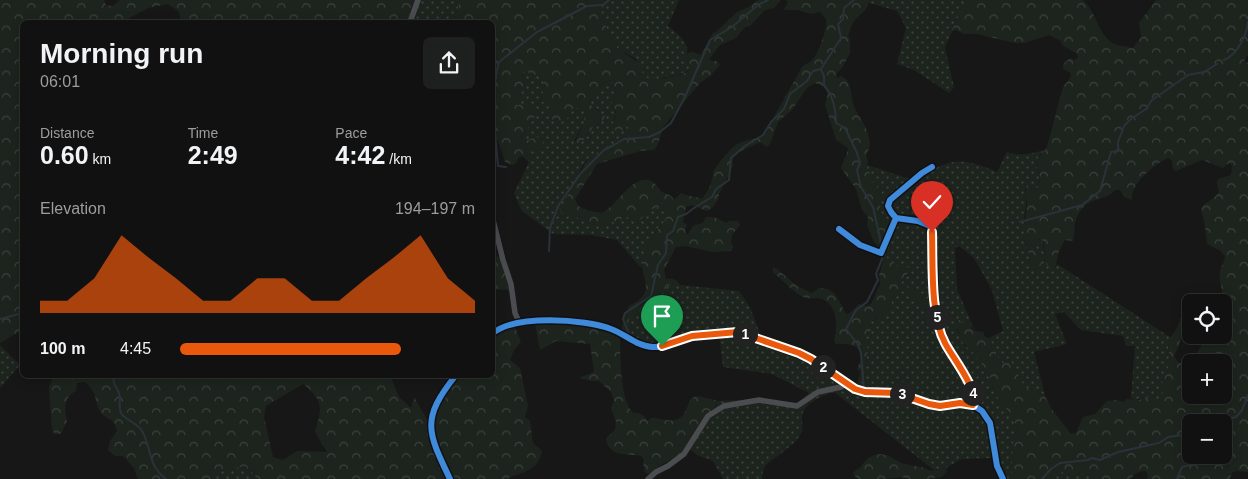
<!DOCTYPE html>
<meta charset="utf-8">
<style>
:root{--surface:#111;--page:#1e1f1f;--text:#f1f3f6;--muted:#9c9d9f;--line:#303131;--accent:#ea580c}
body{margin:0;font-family:Arial,sans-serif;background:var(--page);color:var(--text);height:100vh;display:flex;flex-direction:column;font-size:19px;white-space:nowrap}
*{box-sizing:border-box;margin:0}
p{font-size:16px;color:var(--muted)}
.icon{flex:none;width:28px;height:28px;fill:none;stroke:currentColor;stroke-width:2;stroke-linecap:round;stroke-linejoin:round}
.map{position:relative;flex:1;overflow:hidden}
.drawer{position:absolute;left:20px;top:20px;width:475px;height:358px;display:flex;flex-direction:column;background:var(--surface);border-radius:8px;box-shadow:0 2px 12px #0003,0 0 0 1px var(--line)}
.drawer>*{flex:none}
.tools{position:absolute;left:1182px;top:294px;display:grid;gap:10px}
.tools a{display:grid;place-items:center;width:50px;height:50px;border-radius:8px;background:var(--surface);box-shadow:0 2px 12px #0003,0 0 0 1px var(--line);font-size:25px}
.pin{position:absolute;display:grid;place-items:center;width:42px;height:42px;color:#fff;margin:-51px -21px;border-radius:50% 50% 50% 0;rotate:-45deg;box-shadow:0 0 5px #0007}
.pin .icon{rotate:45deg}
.km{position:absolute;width:25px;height:25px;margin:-12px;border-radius:50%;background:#222;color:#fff;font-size:14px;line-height:25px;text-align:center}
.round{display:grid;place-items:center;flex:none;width:52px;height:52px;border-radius:8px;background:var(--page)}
.overview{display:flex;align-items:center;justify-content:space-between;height:85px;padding:0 20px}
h1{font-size:28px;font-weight:600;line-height:38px}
.metrics{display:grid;grid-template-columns:repeat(3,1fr);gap:8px;height:85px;padding:5px 20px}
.metrics div{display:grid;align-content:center}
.metrics b{font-size:25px;font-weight:600}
.metrics small{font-size:14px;font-weight:400}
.metrics p{font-size:14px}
.chart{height:140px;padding:10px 20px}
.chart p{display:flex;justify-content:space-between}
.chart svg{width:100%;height:90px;margin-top:5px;fill:var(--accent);opacity:.7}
ul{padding:0 20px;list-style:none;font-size:16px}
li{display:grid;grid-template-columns:80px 60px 1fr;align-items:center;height:38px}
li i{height:12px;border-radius:6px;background:var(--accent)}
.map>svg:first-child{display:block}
.grass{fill:url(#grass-dots)}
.forest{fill:url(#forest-crowns);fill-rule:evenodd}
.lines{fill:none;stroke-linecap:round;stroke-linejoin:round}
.stream{stroke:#2a3239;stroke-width:2}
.minor{stroke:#4b4c50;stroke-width:5.5}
.cycleway-casing{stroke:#111113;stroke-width:9}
.cycleway{stroke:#408adc;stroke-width:6}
.route-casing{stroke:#fff;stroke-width:10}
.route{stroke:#ea580c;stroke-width:6}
</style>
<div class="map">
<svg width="1248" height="479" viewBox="0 0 1248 479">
<defs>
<pattern id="grass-dots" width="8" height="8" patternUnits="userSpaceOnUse" patternTransform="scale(1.25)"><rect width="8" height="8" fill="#1d241e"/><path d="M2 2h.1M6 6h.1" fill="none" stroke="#3b413d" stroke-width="1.8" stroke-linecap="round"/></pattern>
<pattern id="forest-crowns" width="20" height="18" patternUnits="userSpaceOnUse" patternTransform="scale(1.25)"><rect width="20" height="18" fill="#1d241e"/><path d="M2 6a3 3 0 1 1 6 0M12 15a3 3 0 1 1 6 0" fill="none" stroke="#3b413d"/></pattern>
</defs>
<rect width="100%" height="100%" fill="#171717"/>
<path class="grass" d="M418,0H457L459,6L454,18L456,22H411Z
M606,0H679L668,26C677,33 692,44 686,57L692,69L680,74L654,80L644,77L636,59L617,48L607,29L601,11Z
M870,0H967L965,9L957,19L945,48L954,87L949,93L914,70L897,64L906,28L897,11L869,3Z
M523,70L542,77L545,86L540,102L549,100L568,118L572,110L581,107L585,110L584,123L575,139L574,144L585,139L593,127L600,123L599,110L591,105L589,101C595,93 601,82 611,80L616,93L612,102L616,114L613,123L614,127H623L627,124L630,133C620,137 619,142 612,147C605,152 597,152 590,157C577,166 572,200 569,216C577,216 582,220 589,223C599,228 615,221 625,216C640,223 643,217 654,207L657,208L663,203C665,208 668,213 666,219C665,222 661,225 658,228C649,240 643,253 641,268L617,240L591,235L553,234L521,210L514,193L529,162V157L526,154L528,149L537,150L533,137L525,141L521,140L535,115L534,107L517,105V101L522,92Z
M1045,150C1043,153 1040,154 1039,156C1032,166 1045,177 1037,190L1029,186L1025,189C1028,205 1024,210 1024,225C1023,239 1030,253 1030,268L1034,246L1033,242L1035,238L1042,241L1046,263L1055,269L1057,264L1170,337L1168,345L1170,363L1162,384L1163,397L1161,401L1157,403L1143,398L1135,400L1131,398L1135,346H1126L1123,336L1081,330L1064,312L1055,314L1067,344L1034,352L1045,396L1038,391L1025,388L1009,360L1004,364C994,358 997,346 987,339L1003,331L992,290L974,258L959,246L955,248L957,289L975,331L972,327L956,329L962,337L964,345L971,350L985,368L990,376L993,389L1000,401L1014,418L1017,431L1013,444L1012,479H1001L993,458L962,459L946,468L934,470L834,392C822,396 802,403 802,418C802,426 804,429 799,437C793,446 775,457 766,465L763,470L762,479H723L713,461L697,455L687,446L717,406V401L745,400L798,403L809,393L772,374L723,367L719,334L691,336L654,348L628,338L631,327L629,320L630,317L640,310L644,302L650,296L666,289L667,285L671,284L739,291L750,307L763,342L793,351L855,390L861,372L865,370L868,349L864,341L865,337L871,330V321L876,320L889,309L895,293L903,290L918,301L928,316L932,304L903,286L901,283C903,279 905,276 910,274L908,267L904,269L892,263L886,257V247L889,230L880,210L882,193L880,188L873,183L870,175L867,169V165L916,181C948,158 961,156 997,172L1007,152C1020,157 1032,153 1045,150Z
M0,345L20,365L0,388Z
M239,466H245L254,474L256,479H213L224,469H232Z
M1060,471L1072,477L1081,473L1089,474L1095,479H1050L1052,474Z"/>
<path class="forest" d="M0,0H104L106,5L113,6L120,0H418L411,22H182L178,11L168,4L148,8L122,22H22V330L0,343Z
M457,0H606L601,11L607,29L617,48L639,63L644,77C657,82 681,76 692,69L686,57L688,53L692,52L701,55L713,33L717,31L737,12L749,7L758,0H781L774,8L765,10L750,26L745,27L736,38L720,45L709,59L712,61H717L720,65L711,75L700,83L664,126C660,134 661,142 654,150L640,151L597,164L575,199C579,212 590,210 601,213C615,208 631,176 648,180C655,181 658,188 662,192C664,194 667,193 669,195C672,196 673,199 675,199L681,193C689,197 695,196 702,199C709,189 711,186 713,174C713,168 732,147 737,144C745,140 755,139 763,136L802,67C805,64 809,63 812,60C818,55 828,27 826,19L820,12L811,14L798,10H784L788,2L785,0H870C868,9 861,14 855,20C851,25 850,31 848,36L850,39V53L842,68L836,74L837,78L841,76C853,82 850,93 853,103C856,115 867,124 869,138C871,144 869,150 866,156L868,161L867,169L871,175L873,183L880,188L882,193L880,210L889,230L886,247V257L892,263L904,269L912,267L913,271L906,275L901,283L932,304L938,315L935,323L930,324C926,307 916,301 903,290L895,293L889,309L880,318L871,321V330L864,341L868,349L865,371L861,372L857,369C858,365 861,362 861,358C862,344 846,343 836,344L834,340C839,326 837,301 818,298C813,298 808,299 803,297C792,291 782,280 773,272V267L777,269L797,286L812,293L819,288C836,287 839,302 846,314L850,313L859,304L867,306L871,304L880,284L879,275L883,262L877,245L874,242L867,225L868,217L862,210L856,189L841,168C843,160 847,156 848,148L836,140L825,105L828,93L823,86L815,83L807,88L792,110L778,122L770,144L767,147L760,142L735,154L732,161L733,166L719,194V198L714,206L707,211L692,205L686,207L683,222L687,225L685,230L687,235L694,225L703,223L706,217H714L726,223L730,221H738L740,225L732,235L731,243L734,247L731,251L714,252L685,246L676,247L664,270L666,279C672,278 677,279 680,285C668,284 670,283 663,293C645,299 647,298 638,314L630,317L629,320L631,327L628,338L620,335C620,352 620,405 634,413C642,412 643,416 648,421L651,418C660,417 669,423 678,419C692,412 684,390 706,398C710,399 713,399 717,401L715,410L682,453C676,459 669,460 663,464C657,467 655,472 649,474L645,472L643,463L644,459L641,456C628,453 608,458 606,438L615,430L616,422L611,408L614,401L611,392L599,381H592L579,378L594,372L590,344L556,341L540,350L535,324L560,322L592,324L620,334C624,324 624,315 629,306C662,290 635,276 644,254C647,246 650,239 655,233C658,228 665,223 666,218C667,213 665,208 663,203L657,208H654L641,219L635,221L625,216C619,222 599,227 591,224C582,221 575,214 565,217L560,210L589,157L600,151L613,147L622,136L630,133L627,125L621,131H616C611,122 615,122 616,114C616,110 612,106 612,102L616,93L611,80C601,82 595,93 589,101L591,105L605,116L604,120L593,127L585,139L578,144H574L584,123L585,110L581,107L573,110L565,121C556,122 549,120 547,111L552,103L549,100L540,103L545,86L542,77L523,71L522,77L525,78L522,92L517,101V105L531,104L534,107L535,116L521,139L525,141C532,139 535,135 542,139L543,143L537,150H528L526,154L529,157V162L522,156L518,158L517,162L513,165L505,162L498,141L495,138H493L492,37L496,32L492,22H456L454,18L459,6Z
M967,0H1083C1099,14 1098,43 1122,46C1126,46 1129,48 1133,48L1141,37L1139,23L1156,0H1248V55L1244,61L1248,63V472C1241,472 1238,469 1232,473L1230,479H1147L1148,475L1146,471C1139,471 1134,473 1131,479H1095L1089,474L1080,473L1072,477L1060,471L1052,474L1050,479H1012L1013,444L1017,431L1014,418L1000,401L993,389L990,376L985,368L971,350L961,341L962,337L955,325L956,321L960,320L975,331L983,332C985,339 991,339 994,346C997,353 995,359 1004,364L1009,360L1011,361L1025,388L1038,391L1045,396L1051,408L1071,434L1076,433L1083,417L1095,414L1107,401L1116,400L1124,402L1126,399L1139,400L1152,396L1157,402L1161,401L1163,397L1162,384L1170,363L1168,341L1176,330L1181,318L1185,316L1187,319L1178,348L1174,356L1179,363H1188C1196,356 1203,346 1204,335H1224V302H1209L1211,294L1219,297L1222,295C1223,287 1218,281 1220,273C1220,267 1225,263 1225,256L1219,250L1207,244L1205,226L1201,209C1205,201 1213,201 1219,192L1217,183L1218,179L1231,175L1232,166L1229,163L1223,168L1202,160L1176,171L1173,169L1172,160L1168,158C1155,164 1130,184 1132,200L1124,197L1120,190H1115C1104,203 1088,194 1077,217C1073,225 1076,233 1073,241L1065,240L1059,251L1055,269L1051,270L1046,263L1043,241L1035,238L1033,242C1037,253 1046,259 1038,270H1033L1030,268C1030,255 1026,245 1024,233C1023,223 1027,214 1027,205C1027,198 1024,192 1027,185L1036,190C1044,179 1037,171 1037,160L1047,147L1063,87L1070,78L1071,73L1063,69V64L1070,58L1074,60L1078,58L1077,54L1062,45L1061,41L1049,35L1024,43H1015L977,34H964L956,30L952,31C955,19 964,12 967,0ZM1191,362H1224V395H1191ZM1191,422H1224V455H1191Z
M493,256L501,257L511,290L493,289Z
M513,322L521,342L514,350L510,360L520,368L528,406L525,417L530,421L533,443L542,451C539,469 525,472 510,477L508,479H256L254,473L245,466L232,469H224L213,479H138L134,468L123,456H115L108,450L110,441L117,431C114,418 110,421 102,414C94,405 99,393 85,382L77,383L76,391C64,396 64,410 67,421L61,434H54L52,428L49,387L54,375H390L399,397L411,408L414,397L429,423L456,375H492L493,334ZM303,384C324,401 322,407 315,432L327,452L297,451L283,460L273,457L264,417L266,406Z
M881,454L889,456L901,463L924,468L931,471L946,468L947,471L942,477L929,479H910L900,477L885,479H857L853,473L856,470L860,468C866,459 870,455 881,454Z"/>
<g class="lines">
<path class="stream" d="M1224,60C1237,55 1247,35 1248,22
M821,70L824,76V85C833,96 836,109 836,123L845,128L857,153L860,163L857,170L861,187L873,207L880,238L881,247
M506,167L498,166C495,132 490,95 499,62L537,32L587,6L603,5L609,0
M1020,222L1082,205L1100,191L1111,152L1118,151V142L1124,126L1131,119L1146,109L1152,100L1188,75L1204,72L1217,64
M549,251L550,228L558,206L581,173L604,150L614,145L624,139L649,137L660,132L671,123L685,97L710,40L732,27L758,5L768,0
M0,319L22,313
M629,334L623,319L625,313L651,296L658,265L666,253L667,235L673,231L678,217L686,214L694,208L712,197L716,189L729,180L731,158L745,146L763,135L771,122L784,109L790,94L807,81L813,71L821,69L841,38L838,24L843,19L844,8L854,0
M114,375C112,383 116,386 119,393C121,399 118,406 121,413C125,420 136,422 142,431C152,448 147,465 166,479
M864,390L861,353L858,345L846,329L856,310L867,302L878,280L876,274L882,259L881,254
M1215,422L1236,417L1242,410L1248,395
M1042,479L1051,469L1060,463L1088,460L1092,458L1100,460L1118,452L1159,443L1168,437L1191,434
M1177,479L1182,467L1195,464V455"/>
<path class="minor" d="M410,22L418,0
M492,216L503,260L511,284L515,313L519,322
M896,218L918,221L930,226C939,263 928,303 944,340C950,356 980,389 973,405
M839,229L860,245L881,253L896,218L891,212L888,206L890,200L922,173L932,167
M492,334C514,314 585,319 611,329C625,334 638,347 653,347C661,348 670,342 678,340C696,334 729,330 747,335L811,359L855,389L865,392L897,393L929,404L940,406L960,403L973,405L982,411L990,423L997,466L1003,479
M450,479C427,431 421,419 456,375
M648,479L656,472L668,466L684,454L708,416L724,406L759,400L797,406L818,392L841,387L846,384"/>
<defs>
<path id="cycleway" d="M896,218L918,221L930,226C939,263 928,303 944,340C950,356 980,389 973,405
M839,229L860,245L881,253L896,218L891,212L888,206L890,200L922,173L932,167
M492,334C514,314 585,319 611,329C625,334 638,347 653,347C661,348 670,342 678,340C696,334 729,330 747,335L811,359L855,389L865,392L897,393L929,404L940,406L960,403L973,405L982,411L990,423L997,466L1003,479
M450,479C427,431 421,419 456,375"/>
</defs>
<use href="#cycleway" class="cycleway-casing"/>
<use href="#cycleway" class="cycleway"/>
</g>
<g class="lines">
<defs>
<path id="route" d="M662,346L692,336L738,332L799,353L811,359L855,389L865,392L897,393L929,404L940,406L960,403L973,405C979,390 952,357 945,343C930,315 933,264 932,232"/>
</defs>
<use href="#route" class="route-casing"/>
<use href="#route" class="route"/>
</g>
</svg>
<div class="tools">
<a><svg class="icon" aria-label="locate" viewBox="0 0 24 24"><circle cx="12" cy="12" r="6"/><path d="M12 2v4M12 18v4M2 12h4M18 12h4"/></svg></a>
<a>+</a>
<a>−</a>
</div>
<div class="pin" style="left:662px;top:346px;background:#1e9e55"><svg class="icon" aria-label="arrive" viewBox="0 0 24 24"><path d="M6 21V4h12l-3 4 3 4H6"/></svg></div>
<div class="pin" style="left:932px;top:232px;background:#d93025"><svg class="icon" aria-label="check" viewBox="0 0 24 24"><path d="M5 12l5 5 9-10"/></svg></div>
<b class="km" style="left:745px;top:334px">1</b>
<b class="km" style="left:823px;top:367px">2</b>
<b class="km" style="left:902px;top:394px">3</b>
<b class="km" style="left:973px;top:393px">4</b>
<b class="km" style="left:937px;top:317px">5</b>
<section class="drawer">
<div class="overview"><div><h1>Morning run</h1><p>06:01</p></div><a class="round"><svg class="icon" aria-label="share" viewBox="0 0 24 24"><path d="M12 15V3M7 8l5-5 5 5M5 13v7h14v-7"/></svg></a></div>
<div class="metrics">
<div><p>Distance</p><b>0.60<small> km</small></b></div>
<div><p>Time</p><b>2:49</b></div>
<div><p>Pace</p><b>4:42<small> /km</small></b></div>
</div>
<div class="chart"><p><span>Elevation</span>194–197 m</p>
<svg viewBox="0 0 160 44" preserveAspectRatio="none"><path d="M0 44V38L10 38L20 27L30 6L40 17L50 27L60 38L70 38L80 27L90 27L100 38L110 38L120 27L130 17L140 6L150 27L160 38V44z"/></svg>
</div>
<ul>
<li><b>100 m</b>4:45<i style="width:75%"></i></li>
</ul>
</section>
</div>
